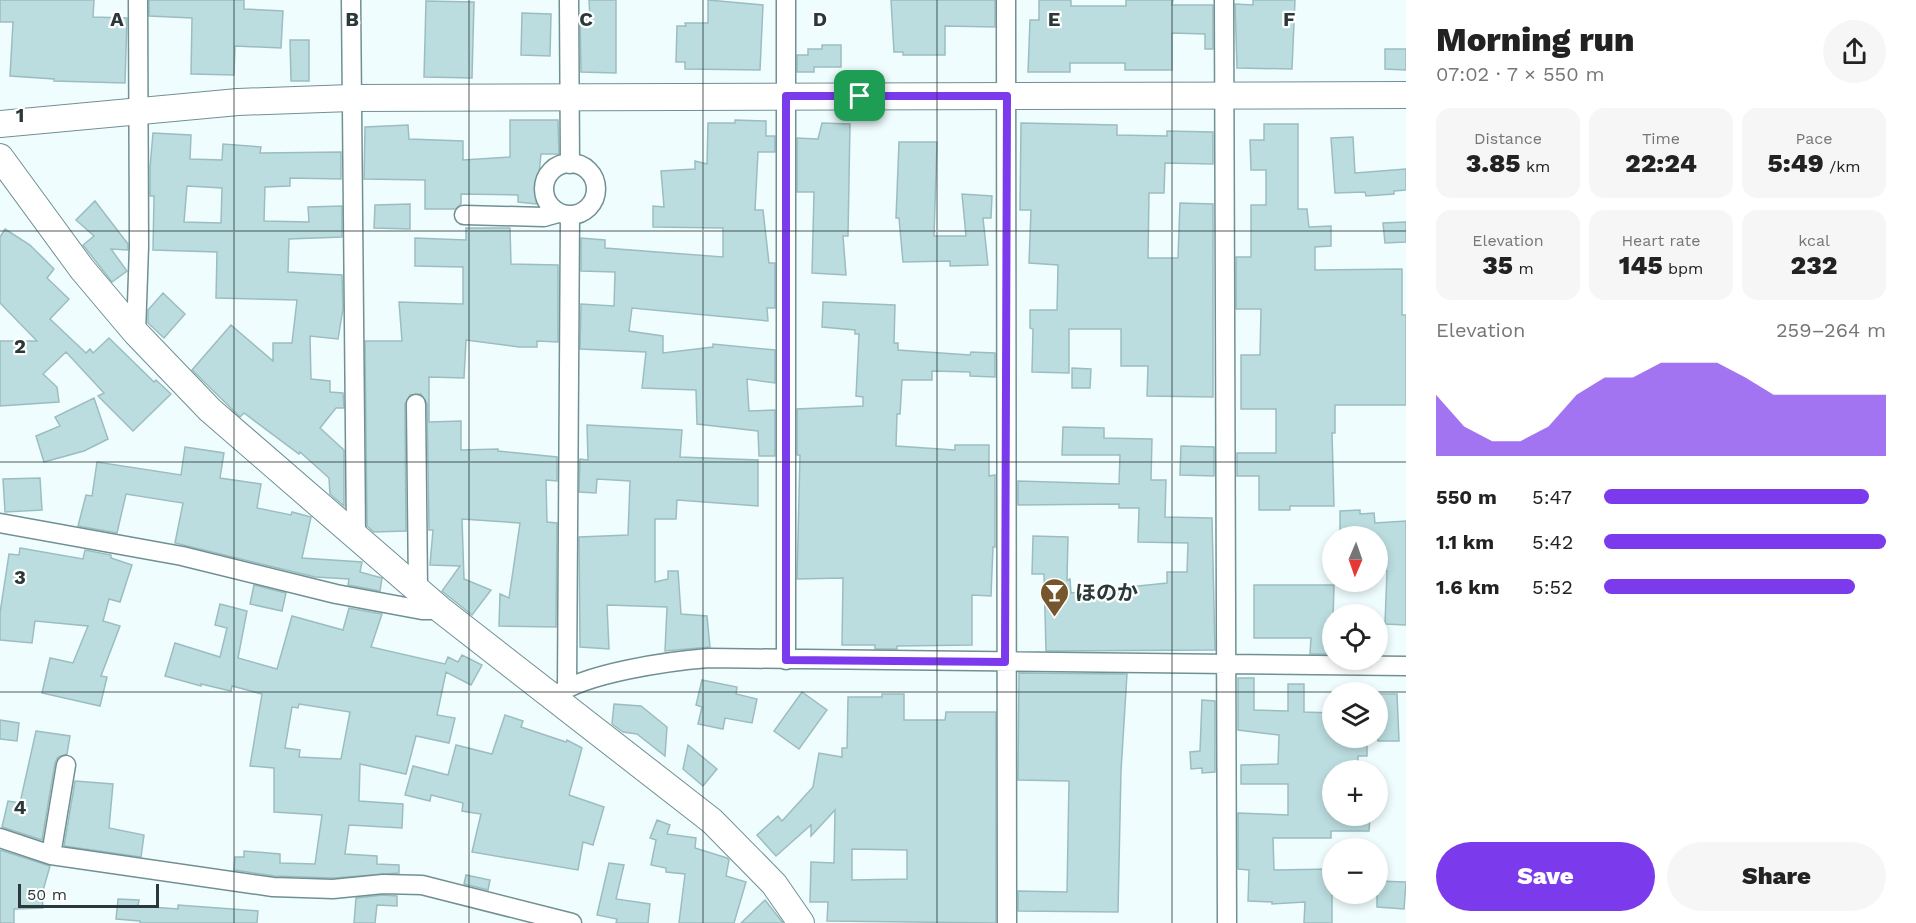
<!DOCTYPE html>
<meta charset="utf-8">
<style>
:root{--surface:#fff;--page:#f6f6f6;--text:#222;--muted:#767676;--accent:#7c3aed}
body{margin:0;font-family:"Work Sans","Noto Sans JP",sans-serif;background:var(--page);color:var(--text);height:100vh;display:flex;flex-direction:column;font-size:22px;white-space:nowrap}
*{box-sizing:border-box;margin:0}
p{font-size:20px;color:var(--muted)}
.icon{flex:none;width:33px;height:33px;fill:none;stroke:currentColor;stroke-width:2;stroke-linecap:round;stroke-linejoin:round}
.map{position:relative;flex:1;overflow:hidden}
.side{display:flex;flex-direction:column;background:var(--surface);width:510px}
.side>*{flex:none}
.needle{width:39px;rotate:182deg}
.tools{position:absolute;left:1322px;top:526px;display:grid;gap:12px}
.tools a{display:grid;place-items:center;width:66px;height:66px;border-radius:50%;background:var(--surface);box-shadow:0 3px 9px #0003;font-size:30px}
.scale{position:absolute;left:18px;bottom:15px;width:141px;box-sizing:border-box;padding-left:6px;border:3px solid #2a3839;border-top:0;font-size:16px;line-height:21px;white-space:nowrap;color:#2a3839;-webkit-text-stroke:4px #fff;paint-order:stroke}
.pin{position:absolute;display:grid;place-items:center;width:51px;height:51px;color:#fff;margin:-26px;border-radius:12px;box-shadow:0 3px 9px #0006}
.round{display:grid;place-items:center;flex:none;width:63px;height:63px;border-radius:32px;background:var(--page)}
.headline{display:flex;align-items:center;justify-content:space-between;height:102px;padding:0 30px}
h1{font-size:33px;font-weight:800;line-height:45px}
.figures{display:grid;grid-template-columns:repeat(3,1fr);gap:9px;height:102px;padding:6px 30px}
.figures div{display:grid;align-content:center;border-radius:15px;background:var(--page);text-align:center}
.figures b{font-size:26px;font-weight:800}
.figures small{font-size:16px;font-weight:400}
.figures p{font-size:16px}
.chart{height:168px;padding:12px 30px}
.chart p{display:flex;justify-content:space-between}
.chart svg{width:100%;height:108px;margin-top:6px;fill:var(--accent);opacity:.7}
.action{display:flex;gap:12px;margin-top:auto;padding:12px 30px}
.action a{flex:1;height:69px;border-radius:36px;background:var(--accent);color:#fff;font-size:24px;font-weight:800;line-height:69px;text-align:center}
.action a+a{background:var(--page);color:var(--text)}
ul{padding:0 30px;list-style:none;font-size:20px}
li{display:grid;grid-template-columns:96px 72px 1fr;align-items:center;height:45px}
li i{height:15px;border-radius:8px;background:var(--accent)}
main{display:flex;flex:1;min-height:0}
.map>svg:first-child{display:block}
.building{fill:#bbdddf;stroke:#9cbdc0;stroke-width:1.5;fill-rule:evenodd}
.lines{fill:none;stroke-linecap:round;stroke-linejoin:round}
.street-casing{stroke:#709093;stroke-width:21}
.secondary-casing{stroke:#709093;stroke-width:28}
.street{stroke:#fff;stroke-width:18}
.secondary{stroke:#fff;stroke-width:26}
.route-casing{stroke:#fff;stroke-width:12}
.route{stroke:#7c3aed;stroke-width:8}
.grid{fill:none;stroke:#2a3839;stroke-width:1.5;stroke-opacity:0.55}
.labels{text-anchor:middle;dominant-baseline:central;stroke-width:4.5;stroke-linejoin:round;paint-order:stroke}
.poi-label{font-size:21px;font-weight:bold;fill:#2a3839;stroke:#fff;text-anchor:start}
.grid-label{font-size:20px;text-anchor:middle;font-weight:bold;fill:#2a3839;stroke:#fff;stroke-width:4.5;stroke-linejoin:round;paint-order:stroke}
</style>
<main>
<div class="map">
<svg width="1406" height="923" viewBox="0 0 1406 923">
<rect width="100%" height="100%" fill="#f0fdfe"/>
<path class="building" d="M0,0H94L93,17L127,18L125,83L54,81V79L10,76L13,22H0Z
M149,0H244V9L283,11L281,48L235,46L234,75L191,74L192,18L149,16Z
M589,0H616V73L581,72L580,17H590Z
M708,0L763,5L760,70L685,69V62H676L677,26H686L685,23H708Z
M891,0H995V27L945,26V55H903V52H894Z
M1039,0H1071V6H1126V0H1173L1172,5H1213V49H1205V34L1172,33V70H1125V63H1070V72H1028L1030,20H1039Z
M1253,0H1295L1292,69L1237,68L1235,4L1253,5Z
M426,1L474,2L472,78L424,77Z
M522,13L551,14L550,56L521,55Z
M290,40H309V81H291Z
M822,45H841V67H814V72H797V55H808V49H822Z
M1385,49H1406V70L1385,69Z
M510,120H558L559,154H541L536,204L518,202V195L461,194V204L455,209H425V180L364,179L365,127L408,125L409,139L463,141V160L510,157Z
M735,120L766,121V136H775V152H758L755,210H763L769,263H775V308H767L768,321L632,308L629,331L663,336V353L713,347V344L775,350V383L747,379L749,411L775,410V456H759L758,431L697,424L696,390L642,388L646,352L580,349L581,304L614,306L615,272L581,271V238L605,240V248L723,257V228L653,227V206L664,207L661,171L695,169V161L707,164L708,123H735Z
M822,123L850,124L848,236H843L846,275L812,273L814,192H797V138L818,139Z
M1021,123L1117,125V135L1167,136V131L1213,132V164L1165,163L1164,193H1149L1148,258H1178L1180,203L1213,204V397L1147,396L1148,366H1121V329H1069V373L1032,372L1033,329L1030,328V310H1057L1058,265L1029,263L1031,210H1020Z
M1264,124H1298V209H1307L1309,227L1331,226V246L1315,247V270L1402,269V315H1406V405H1335V433H1332L1334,506H1290V510H1259V476H1237V453H1276V409H1241V355H1260L1261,309H1236V257H1251V205H1266V170H1251L1250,140H1264Z
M153,133L191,135L190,159L222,160L223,144L261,147L260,153L341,152V179L290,178V186L265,187L264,221L309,222L308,207L342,206V237L289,239L288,272L342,275L343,309L338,339L310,336L311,379L330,381V392L343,393L344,408H336L320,428L344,450V506L330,494L329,478L300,452L299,454L244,413L240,417L192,370L231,325L273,361V343H292L297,300L216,298L217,252L153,250L154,196H150V167ZM187,186L222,188L221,223L184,222Z
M1353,137L1355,173L1406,169V190L1394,191V194L1366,196L1365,192L1335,193L1331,138Z
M899,142H937L934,236H966L962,194L992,196L991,218H983L988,265L950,266V261L903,262L899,218H896Z
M95,201L128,244V250L111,249L127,271L112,282L83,245L94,236L76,220Z
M410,204V229L374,228L375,205Z
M1406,222V242L1385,243L1383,223Z
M466,228H510L511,264L558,265V342L537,341V347H519L466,340L464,378L429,377V422L461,421V450L498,449V451L557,457V481L546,480L547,522L557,523L556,627L499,626L500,594L509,598L520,523L462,519L464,579L491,590L472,615L442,591L460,566L430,565L433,530H429L427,404L421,394L410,395L405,404L406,531L374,532L367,526L365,341H402L399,302L463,304V267L415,266V238L466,240Z
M5,229L30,245L54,269L47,278L69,299L50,319L86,353L90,349L93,353L109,338L154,382L156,380L171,394L133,431L98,396L104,393L66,352L43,374L57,387L59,402L0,406V341H37L0,303V237Z
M163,293L185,314L164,338L148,323V310Z
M823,302L895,305L894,343H898V350L970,355L971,352L995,353V377L970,376V372L932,371V380H902L900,414H897L896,446L955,450V445H989V476L995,475V547H993L991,596L972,595V645L897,646V649H875V645H842L843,578L797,579L800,455H797V409L863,406V397L856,396L859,334H855V330L822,327Z
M1072,368L1091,369L1090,388H1072Z
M94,398L108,439L84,451L44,462L36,436L60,426L55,417Z
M587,425L682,430L680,457L758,460V506L677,500L676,519H655V582L668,579V571H678L681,614L707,616L710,647L665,651L667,607L607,605L609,649L580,647L579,537L628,535L630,481L597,479L596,493L579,492L580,459L588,460Z
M1063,427L1104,428V438L1152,439L1151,480H1166L1165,517L1212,518L1215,650L1046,651L1044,574H1032L1033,536L1068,537L1067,580L1070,579L1071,593L1167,583V572H1187L1188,543L1138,542L1139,508H1119V504L1018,505V481L1119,484L1120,455H1062Z
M1181,446L1214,447V476L1180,475Z
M185,447L224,453L220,478L261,484L257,508L291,515L292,512L311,517L302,558L362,562L360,572L382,578L380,591L348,585L349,579L315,577L175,543L183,503L126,494L117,533L78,526L86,495L92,496L97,462L181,475Z
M40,478L42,510L5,512L3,479Z
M1360,510V514L1374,513L1375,523L1406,521V625L1385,624L1387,571H1377V537H1340V511Z
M20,548L83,559L85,550L111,555V558L132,565L120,602L109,599L103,621L120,626L101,676L107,677L100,706L42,693L50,658L73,663L88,626L35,621L32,643L0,640V613L9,554L19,555Z
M254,585L286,593L282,611L250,604Z
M1254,585H1334L1332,654H1310L1311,638H1254Z
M220,604L247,611L238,658L277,669L292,616L343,630L349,608L382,614L371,647L445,664L448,657L458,662L462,655L482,665L471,685L446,672L437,715L455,718L449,743L416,736L406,774L360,764L359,801L403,804L402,828L349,825L345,854L377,856V864L399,865V873L333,878L274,876L234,870L235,857H244V851L280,854V863L315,864L322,815L274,812V768L250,766L262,694L232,686L231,691L201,684V686L165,676L175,643L220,657L227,628L215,625ZM299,704L350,712L341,759L299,757L300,750L285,748L292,707L298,708Z
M1019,673L1127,674L1121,771L1118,912L1018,911V891L1067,892L1069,781L1018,780Z
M1238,678H1254V710L1288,711V684H1304V712L1332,713V738H1367V756H1358V771H1332V816H1370L1369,831H1331V838H1273L1274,870L1332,869V923H1304L1305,902L1272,904V902L1248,901L1249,870L1238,869V813L1288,815V784H1241V765L1278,764L1279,735L1238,730Z
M702,680L737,687L736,694L757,699L752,723L725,718L723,729L698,724L702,707L696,705Z
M802,692L827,710L799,749L774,731Z
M882,694H904V720H945L946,712H996V923L827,921L828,902H810L811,862L834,863L835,810L811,836V825L776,856L757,835L778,816L782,821L813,787L819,753L842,757V748H847L848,697H882ZM852,849L907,850V879L852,880Z
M1377,694H1397L1399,741H1378Z
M1202,700L1215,701V772L1202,773V768L1191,769L1190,752L1200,751Z
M614,704L641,706L667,727L665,756L637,734L623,732L612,724Z
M505,715L523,721L521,727L566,742L567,740L582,748L569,795L604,807L593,845L583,842L578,870L472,852L481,814L462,811L463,803L431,795L430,801L405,795L413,766L448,775L456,745L492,754Z
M0,720L19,723L17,741L0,739Z
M36,731L70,736L67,754L58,757L55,763L42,840L2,827L8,801L20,803Z
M688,745L717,769L703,786L683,769Z
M75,781L113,784L109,828L144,835L141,857L64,846Z
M657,820L670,825L667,834L696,838L695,848L727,858L729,860L726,876L746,882L734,923H679L685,874L666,872V868L651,865L656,840L650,838Z
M0,850L50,866L42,894L43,908L14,909V923H0Z
M609,863L624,865L616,899L650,904L648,923H616L617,919L597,915Z
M466,875L490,880L488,890L464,884Z
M1377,881L1406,882L1404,909L1377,907Z
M383,895L397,896V906L377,905L375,923H354L356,898Z
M118,899L139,900L138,906L178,909V905L258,911L257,923H140V921L116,919Z
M765,900L783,923H741Z"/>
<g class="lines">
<defs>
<path id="street" d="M351,0L356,534
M569,0L570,164
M1006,0L1007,923
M1224,0L1227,923
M544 189a26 26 0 1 1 52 0a26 26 0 1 1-52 0Z
M464,215L544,217L558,213
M136,333L139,246L138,0
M416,404L418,590
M0,523L182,556L336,594L422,610H441
M786,660V0
M567,686L570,215
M555,696C584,673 670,661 709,658L1406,666
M0,838L51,855L273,887L333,889L383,884L422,885L572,923
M51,855L66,765"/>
<path id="secondary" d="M0,124L238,102L351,98L1406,95
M0,157L82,269L136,333L210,410L441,610L712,821L774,884L801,923"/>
</defs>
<use href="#street" class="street-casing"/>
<use href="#secondary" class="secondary-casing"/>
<use href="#street" class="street"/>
<use href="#secondary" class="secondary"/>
</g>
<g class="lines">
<defs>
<path id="route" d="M786,96H1007L1005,662L786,660Z"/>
</defs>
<use href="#route" class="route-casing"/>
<use href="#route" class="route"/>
</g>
<path class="grid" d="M234,0V923M469,0V923M703,0V923M937,0V923M1172,0V923M0,231H1406M0,462H1406M0,692H1406"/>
<defs>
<symbol id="bar-pin" viewBox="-11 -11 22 30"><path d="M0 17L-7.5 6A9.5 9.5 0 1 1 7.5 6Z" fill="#76562c" stroke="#fff"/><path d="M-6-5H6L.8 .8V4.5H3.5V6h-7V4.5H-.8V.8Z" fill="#fff"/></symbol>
</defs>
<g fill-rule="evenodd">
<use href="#bar-pin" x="1038" y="576" width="33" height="45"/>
</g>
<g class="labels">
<g class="poi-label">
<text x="1075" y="592">ほのか</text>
</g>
</g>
<g class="grid-label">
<text x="117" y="26">A</text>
<text x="352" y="26">B</text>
<text x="586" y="26">C</text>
<text x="820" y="26">D</text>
<text x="1054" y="26">E</text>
<text x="1289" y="26">F</text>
<text x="20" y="122">1</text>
<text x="20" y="353">2</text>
<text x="20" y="584">3</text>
<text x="20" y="814">4</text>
</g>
</svg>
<div class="tools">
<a><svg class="needle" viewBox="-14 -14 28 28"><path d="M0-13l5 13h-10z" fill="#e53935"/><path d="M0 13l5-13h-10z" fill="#767676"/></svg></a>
<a><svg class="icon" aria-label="locate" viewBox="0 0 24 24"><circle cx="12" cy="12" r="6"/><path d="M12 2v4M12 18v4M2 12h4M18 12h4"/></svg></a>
<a><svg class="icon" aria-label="layers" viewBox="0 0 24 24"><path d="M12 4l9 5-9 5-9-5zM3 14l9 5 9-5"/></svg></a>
<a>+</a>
<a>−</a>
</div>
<div class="scale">50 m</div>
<div class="pin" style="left:860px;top:96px;background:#1e9e55"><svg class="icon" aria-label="arrive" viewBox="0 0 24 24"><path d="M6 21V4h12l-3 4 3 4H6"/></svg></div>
</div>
<section class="side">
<div class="headline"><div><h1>Morning run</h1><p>07:02 · 7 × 550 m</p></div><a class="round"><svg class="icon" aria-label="share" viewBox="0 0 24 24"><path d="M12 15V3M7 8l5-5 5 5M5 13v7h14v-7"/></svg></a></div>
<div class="figures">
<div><p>Distance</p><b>3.85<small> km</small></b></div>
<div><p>Time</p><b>22:24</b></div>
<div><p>Pace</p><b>5:49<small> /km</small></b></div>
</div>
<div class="figures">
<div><p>Elevation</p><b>35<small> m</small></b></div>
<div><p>Heart rate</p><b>145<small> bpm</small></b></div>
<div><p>kcal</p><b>232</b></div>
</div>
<div class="chart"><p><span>Elevation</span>259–264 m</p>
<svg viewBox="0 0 160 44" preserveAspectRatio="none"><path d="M0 44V19L10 32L20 38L30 38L40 32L50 19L60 12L70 12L80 6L90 6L100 6L110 12L120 19L130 19L140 19L150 19L160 19V44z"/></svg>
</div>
<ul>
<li><b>550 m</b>5:47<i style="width:94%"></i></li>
<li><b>1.1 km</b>5:42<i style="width:100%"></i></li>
<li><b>1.6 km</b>5:52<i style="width:89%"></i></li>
</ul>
<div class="action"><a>Save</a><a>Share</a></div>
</section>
</main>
